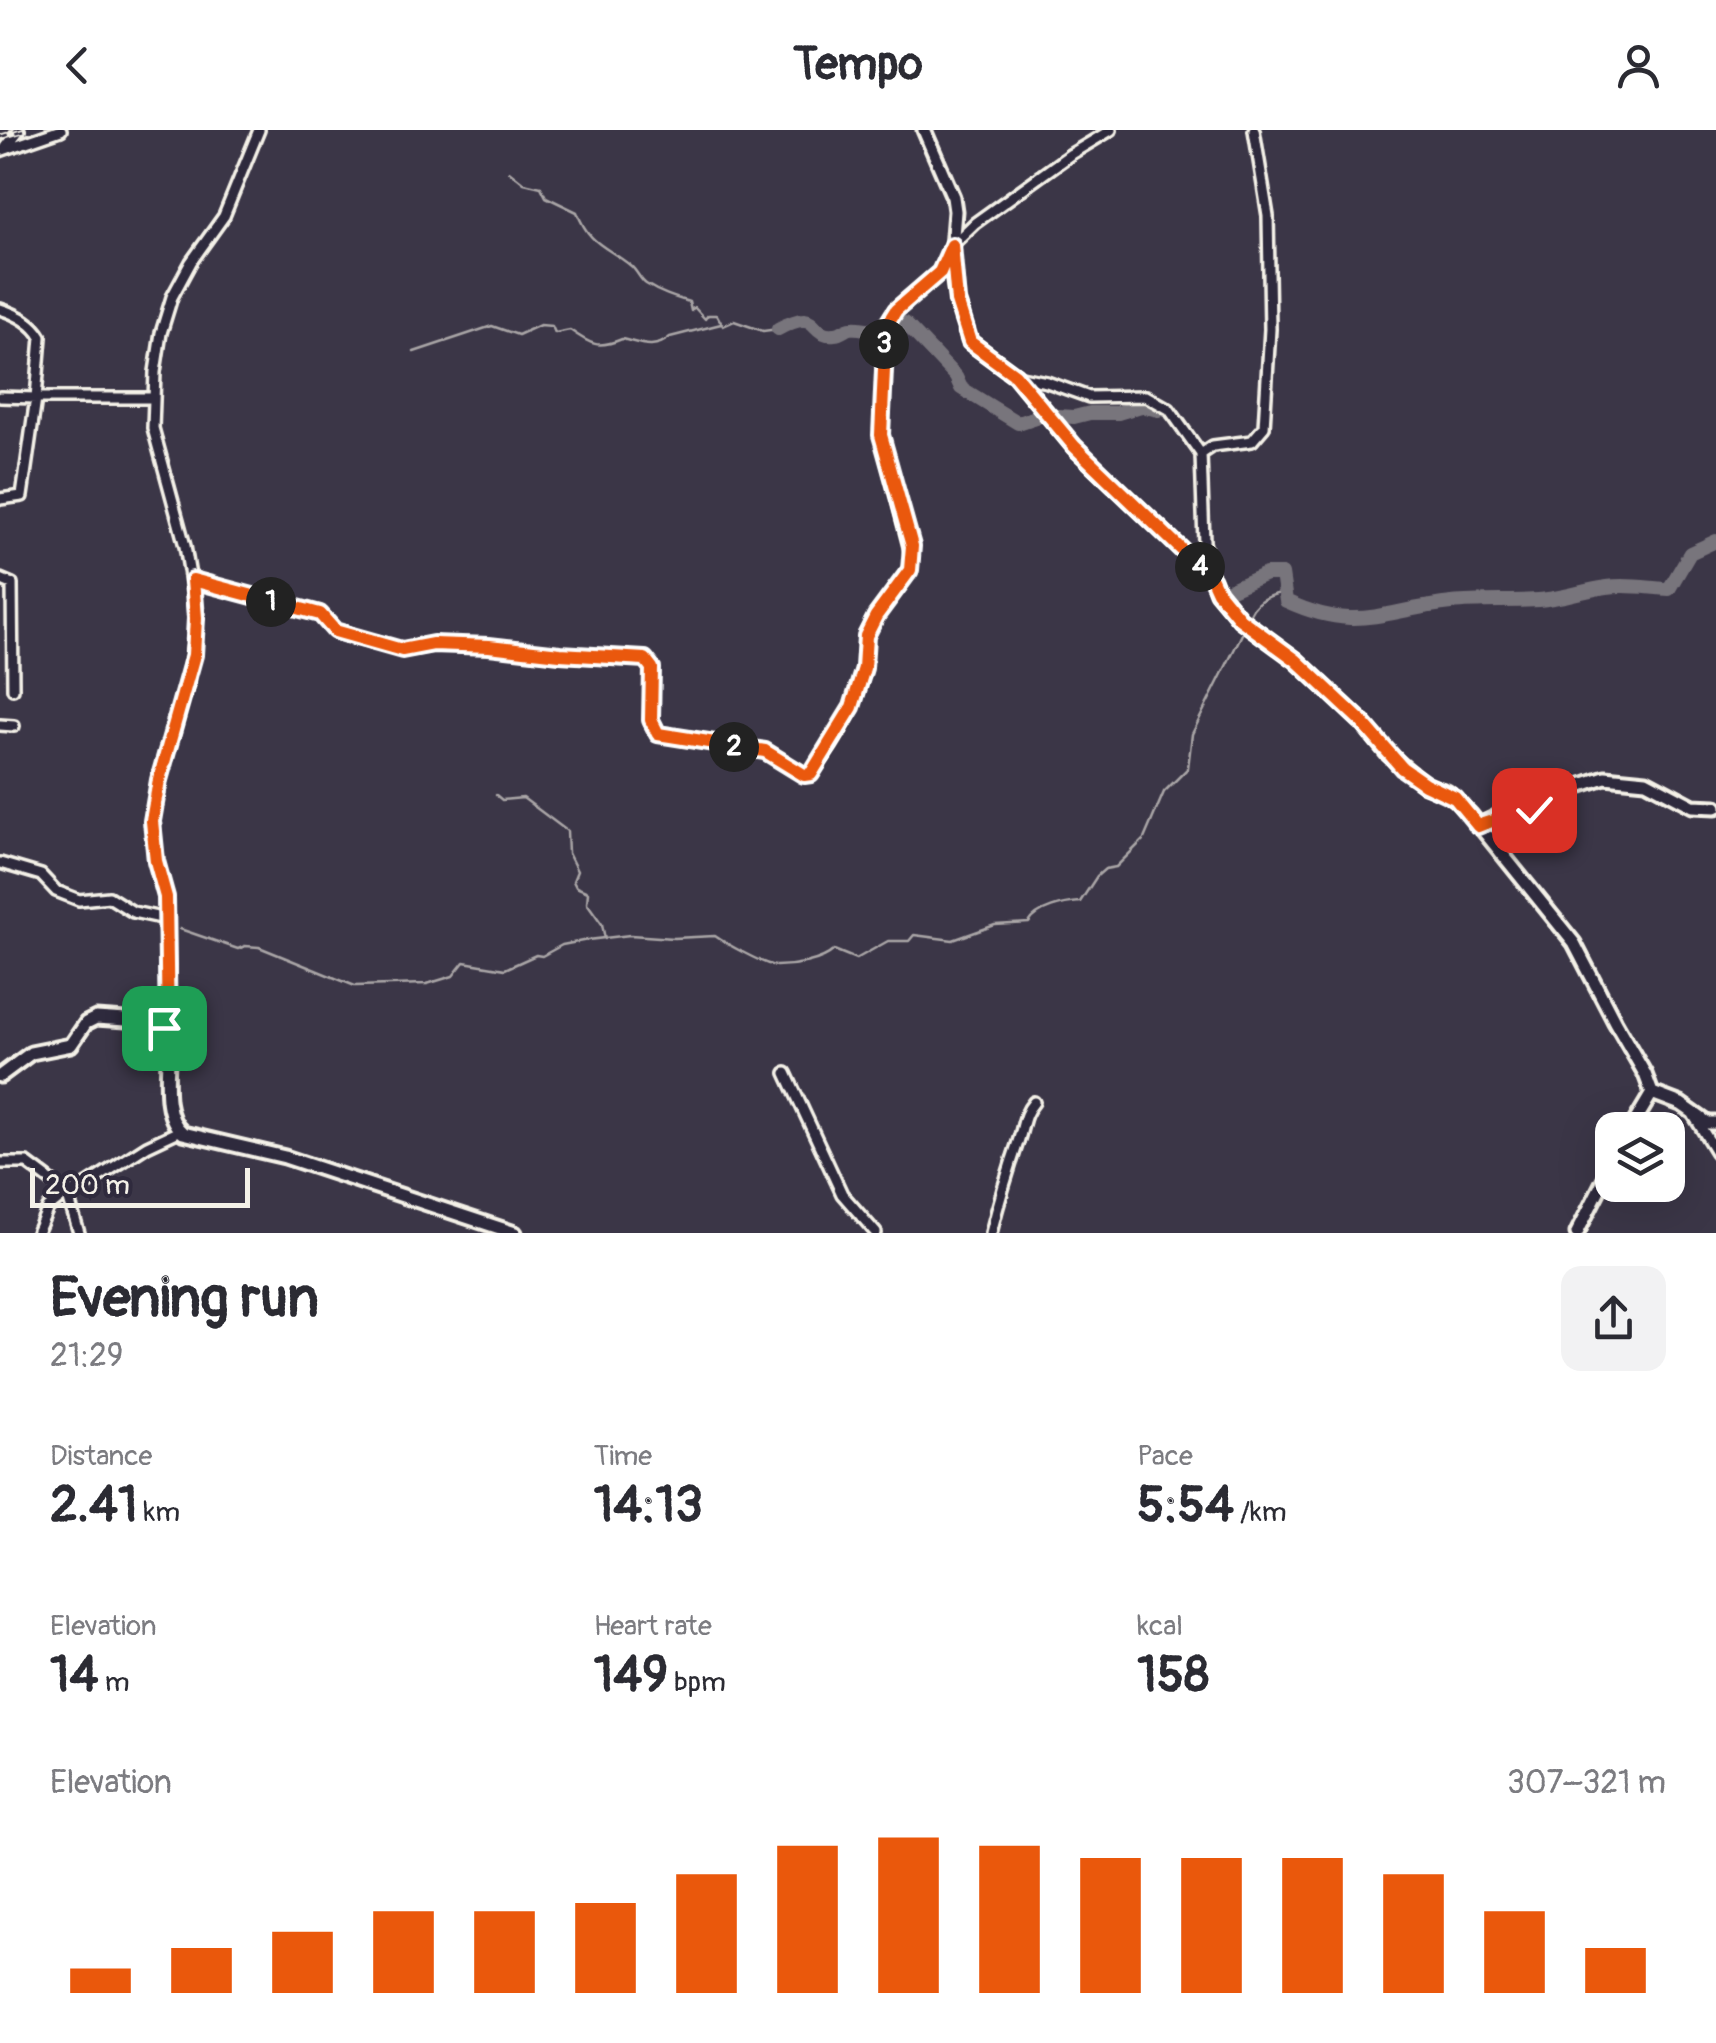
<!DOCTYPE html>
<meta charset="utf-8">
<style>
:root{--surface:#fff;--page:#f2f2f3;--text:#2b2b33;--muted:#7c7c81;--accent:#ea580c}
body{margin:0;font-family:Pangolin,sans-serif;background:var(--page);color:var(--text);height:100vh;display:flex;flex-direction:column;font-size:38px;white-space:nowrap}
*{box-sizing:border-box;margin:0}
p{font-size:32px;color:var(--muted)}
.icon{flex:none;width:55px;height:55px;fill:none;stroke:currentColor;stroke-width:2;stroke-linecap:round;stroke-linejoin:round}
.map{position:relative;height:1103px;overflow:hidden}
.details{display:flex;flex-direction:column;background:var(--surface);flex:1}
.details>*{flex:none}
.controls{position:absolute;left:1595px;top:982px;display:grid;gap:20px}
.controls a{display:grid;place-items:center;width:90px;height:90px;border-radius:20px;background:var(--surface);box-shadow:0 10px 40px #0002;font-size:50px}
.scale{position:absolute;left:30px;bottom:25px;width:220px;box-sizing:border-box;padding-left:10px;border:5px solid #f4f1e8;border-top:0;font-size:28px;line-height:35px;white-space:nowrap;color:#f4f1e8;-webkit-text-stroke:8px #2f2a3d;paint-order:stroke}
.pin{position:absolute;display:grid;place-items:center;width:85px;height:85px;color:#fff;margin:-42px;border-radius:20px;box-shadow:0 5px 15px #0006}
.km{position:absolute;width:50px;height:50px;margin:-25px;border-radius:50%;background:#222;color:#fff;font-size:28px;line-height:50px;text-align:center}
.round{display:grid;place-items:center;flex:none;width:105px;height:105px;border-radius:20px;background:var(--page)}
.head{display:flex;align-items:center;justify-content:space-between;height:170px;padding:0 50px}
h1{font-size:55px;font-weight:800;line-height:75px}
.figures{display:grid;grid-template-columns:repeat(3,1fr);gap:15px;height:170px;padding:10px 50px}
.figures div{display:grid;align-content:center}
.figures b{font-size:50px;font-weight:800}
.figures small{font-size:28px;font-weight:400}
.figures p{font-size:28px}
.chart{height:280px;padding:20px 50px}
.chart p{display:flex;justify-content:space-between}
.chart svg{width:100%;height:180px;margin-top:10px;stroke:var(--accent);stroke-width:6}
header{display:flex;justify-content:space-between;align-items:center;height:130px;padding:0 50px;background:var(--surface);font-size:45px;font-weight:800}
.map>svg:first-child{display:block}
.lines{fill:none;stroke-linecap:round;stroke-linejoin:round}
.stream{stroke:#aaa6a7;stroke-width:2.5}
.river{stroke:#78747b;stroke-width:14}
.street-casing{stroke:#f4f1e8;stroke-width:16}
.secondary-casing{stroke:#f4f1e8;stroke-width:19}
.street{stroke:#2f2a3d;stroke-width:9}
.secondary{stroke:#2f2a3d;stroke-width:11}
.rail-casing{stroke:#f4f1e8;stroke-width:6}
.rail{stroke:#2f2a3d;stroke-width:2.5;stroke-dasharray:8;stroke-linecap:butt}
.route-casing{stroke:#fff;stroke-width:20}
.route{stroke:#ea580c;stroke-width:12}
</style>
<header><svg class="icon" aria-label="back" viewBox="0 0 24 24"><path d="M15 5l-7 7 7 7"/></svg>Tempo<svg class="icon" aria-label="person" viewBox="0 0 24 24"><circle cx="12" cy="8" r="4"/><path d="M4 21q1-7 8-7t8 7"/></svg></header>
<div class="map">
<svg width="1716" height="1103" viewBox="0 0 1716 1103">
<rect width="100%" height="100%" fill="#3b3647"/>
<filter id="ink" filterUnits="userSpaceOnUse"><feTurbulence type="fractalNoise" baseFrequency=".01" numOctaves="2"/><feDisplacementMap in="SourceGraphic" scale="20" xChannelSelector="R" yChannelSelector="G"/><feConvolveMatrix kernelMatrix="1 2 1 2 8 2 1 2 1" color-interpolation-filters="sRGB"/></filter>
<g filter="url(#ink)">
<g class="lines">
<path class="stream" d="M509,41L524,53L541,57L546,67L577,82C590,116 605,115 631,136C637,141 640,150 646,154C660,163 673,167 689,172L691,181L694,177L705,189L708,185H717L723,196L734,191L763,201L778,199
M414,222L492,196L518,205L540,195L552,196L555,203L570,200C591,215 598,219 622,209C640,213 654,221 670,207L721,194
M1248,489C1254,470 1267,466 1284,462
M496,665L502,670L523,668L567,701L568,723L577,741L573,751L576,757L588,762L587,773L602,794L605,809
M180,799L238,819L245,816L259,817L355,856L427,854L453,846L464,832L505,839L536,825L542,826L562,815L588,810L630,805L674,808L715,806C725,813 764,835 776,836C793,836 822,832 834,820L856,829L888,811H909L914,805L953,810L995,795L1029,793C1037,779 1064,773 1080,772L1097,746L1105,739L1116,737L1144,709L1164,662L1188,638L1192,604L1246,496"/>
<path class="river" d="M778,199C823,175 806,207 835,204C841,204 845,199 850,198C860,196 872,202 882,200C891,197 894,193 905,193L956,247L961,258L1018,293L1042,285L1074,287L1090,283H1118L1141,276L1158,280L1164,278L1175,288
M1216,451L1222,463L1266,444H1282L1286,471C1358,504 1382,480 1452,473C1481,470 1509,472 1538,470C1561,469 1584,460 1607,457C1627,454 1649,458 1669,459L1690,423L1716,411"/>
<defs>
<path id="street" d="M6,17L19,0
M0,21L61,0
M0,179C16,184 33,193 41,207L36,268H152
M1016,246L1047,252L1089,267L1146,266L1169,279L1201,324L1204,412L1212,447
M0,267L36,268L22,366L0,369
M1201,324L1213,316L1252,311L1264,297L1270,199L1268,86L1254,0
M0,449L12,454L13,559
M193,450L320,484L335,501L402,520L433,515L489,516L560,525L645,529L652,538L651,590L658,604L765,621L805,645L811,644C833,616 854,583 862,547C865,532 862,516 868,501C879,474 906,457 912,428L881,305L886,196L895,180L940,142L952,115L975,93L1071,24L1111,0
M0,595L14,596
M0,733L41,745L56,761L79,770L109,767L133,782L166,789
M168,903L166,767L156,731L152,691L159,650L187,556L197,488L185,416L153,298L155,242L161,203L172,167L191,132L224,86L259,0
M786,943L842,1064L876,1103
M1694,986L1716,1022
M0,1033H27L67,1063L79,1103
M37,1103L48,1078L67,1063L80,1059L147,1016L179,1001
M991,1103C999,1071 1008,1041 1019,1009C1024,994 1023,985 1034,972"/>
<path id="secondary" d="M924,0L953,67L955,81L951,130L957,171L970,212L1015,245L1074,317L1213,449L1217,462L1240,489L1296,530L1363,593L1387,623L1425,655L1447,662L1470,684L1574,813L1615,892L1645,944L1652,963L1630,1000
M1478,696L1496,687H1521L1555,664L1605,647L1646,651L1693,676L1716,677
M0,946L31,923L71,915L86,893L96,888L156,892L168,903C171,932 158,983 183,1003L285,1027L515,1103
M1652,963L1681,974L1708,993H1716
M1577,1103L1612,1034"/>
</defs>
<use href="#street" class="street-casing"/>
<use href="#secondary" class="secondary-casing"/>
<use href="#street" class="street"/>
<use href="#secondary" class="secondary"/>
<defs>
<path id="rail" d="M0,7L24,0"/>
</defs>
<use href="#rail" class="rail-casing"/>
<use href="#rail" class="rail"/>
</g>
</g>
<g class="lines" filter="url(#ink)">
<defs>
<path id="route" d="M164,898L168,903L166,767L156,731L152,691L159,650L194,525L196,488L193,450L320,484L335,501L402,520L433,514L489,516L560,524L645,529L652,538L651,590L658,604L765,621L804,645L811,644L852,577L864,538L866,506L876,486L910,440L912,416L881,305L886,196L896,180L940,142L952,115L957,171L970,212L1015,245L1074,316L1212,449L1218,462L1240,489L1296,530L1363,593L1402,638L1425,654L1455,668L1478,696C1497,687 1516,689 1534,680"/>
</defs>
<use href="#route" class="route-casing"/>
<use href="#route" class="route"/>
</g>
</svg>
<div class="controls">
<a><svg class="icon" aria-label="layers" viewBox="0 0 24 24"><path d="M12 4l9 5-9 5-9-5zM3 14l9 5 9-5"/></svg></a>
</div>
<div class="scale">200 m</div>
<div class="pin" style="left:164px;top:898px;background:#1e9e55"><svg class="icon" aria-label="arrive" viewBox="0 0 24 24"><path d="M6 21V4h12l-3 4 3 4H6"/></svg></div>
<div class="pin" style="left:1534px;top:680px;background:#d93025"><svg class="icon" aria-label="check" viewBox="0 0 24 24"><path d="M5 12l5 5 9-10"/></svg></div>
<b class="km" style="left:271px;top:472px">1</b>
<b class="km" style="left:734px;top:617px">2</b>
<b class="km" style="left:884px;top:214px">3</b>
<b class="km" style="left:1200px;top:437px">4</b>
</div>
<section class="details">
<div class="head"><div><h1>Evening run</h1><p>21:29</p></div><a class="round"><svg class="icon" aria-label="share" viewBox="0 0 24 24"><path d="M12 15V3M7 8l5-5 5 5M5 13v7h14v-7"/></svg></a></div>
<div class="figures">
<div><p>Distance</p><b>2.41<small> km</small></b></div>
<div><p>Time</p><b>14:13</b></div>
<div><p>Pace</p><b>5:54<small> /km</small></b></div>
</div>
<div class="figures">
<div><p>Elevation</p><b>14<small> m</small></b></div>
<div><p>Heart rate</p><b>149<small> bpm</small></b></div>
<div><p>kcal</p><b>158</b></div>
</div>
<div class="chart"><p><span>Elevation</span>307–321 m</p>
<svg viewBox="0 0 160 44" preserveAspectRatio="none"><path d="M5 44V38M15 44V33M25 44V29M35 44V24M45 44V24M55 44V22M65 44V15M75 44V8M85 44V6M95 44V8M105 44V11M115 44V11M125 44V11M135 44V15M145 44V24M155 44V33"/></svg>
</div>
</section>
